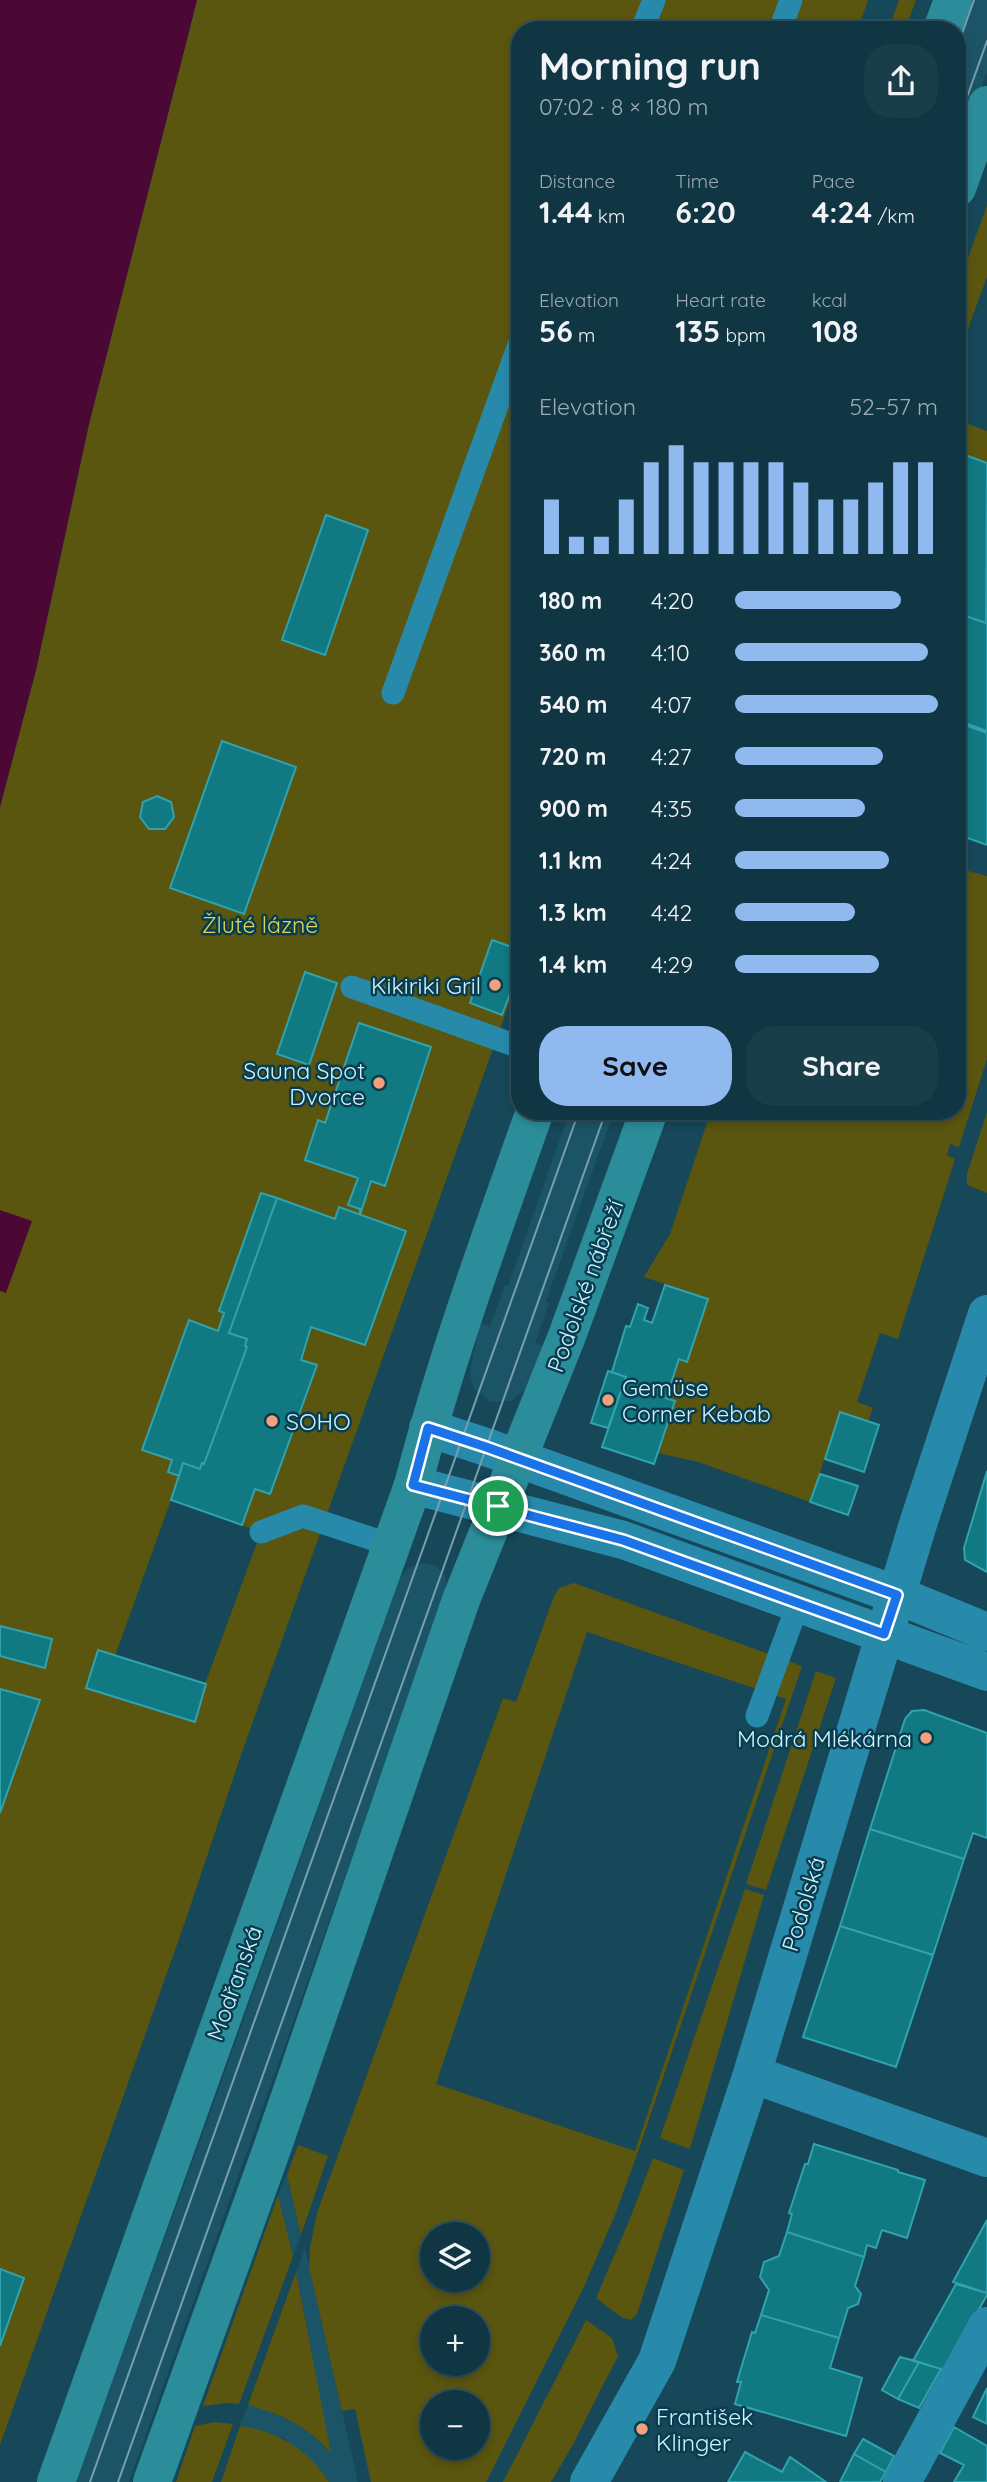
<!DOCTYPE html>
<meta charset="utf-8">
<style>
:root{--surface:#103643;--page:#193e4a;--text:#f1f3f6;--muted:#9cabb2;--line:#30505c;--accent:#90b9f0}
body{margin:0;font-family:Quicksand,sans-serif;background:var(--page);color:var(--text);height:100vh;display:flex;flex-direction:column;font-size:26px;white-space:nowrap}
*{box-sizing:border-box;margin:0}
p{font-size:23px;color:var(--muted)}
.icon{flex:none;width:38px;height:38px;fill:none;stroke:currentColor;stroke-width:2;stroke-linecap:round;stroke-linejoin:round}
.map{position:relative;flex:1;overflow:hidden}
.drawer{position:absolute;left:511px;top:21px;width:455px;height:1099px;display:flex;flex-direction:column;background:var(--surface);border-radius:28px;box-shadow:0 4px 10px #0003,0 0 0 2px var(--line)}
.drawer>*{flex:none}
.controls{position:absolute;left:420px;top:2222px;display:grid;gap:14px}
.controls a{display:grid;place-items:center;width:70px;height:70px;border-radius:50%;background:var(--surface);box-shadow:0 4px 10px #0003,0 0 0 2px var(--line);font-size:35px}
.pin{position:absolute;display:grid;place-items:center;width:60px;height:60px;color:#fff;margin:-30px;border:4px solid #fff;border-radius:50%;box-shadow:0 2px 7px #0007}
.round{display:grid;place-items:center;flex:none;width:74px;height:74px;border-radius:28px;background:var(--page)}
.summary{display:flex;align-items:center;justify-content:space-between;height:119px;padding:0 28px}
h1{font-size:38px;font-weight:700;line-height:52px}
.stats{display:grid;grid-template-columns:repeat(3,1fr);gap:10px;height:119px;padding:7px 28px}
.stats div{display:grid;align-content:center}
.stats b{font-size:30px;font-weight:700}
.stats small{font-size:19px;font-weight:400}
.stats p{font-size:19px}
.chart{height:196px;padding:14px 28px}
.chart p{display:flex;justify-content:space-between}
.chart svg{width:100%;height:126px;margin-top:7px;stroke:var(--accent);stroke-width:6}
.primary-button{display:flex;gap:14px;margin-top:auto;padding:14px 28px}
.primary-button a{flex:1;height:80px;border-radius:28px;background:var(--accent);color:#111;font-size:28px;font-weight:700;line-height:80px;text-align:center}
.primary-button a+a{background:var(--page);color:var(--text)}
ul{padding:0 28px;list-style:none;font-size:23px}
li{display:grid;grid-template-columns:112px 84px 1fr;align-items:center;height:52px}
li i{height:18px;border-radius:9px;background:var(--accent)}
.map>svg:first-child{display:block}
.built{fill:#1c5467}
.green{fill:#5a550f;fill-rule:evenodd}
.water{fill:#4b0835}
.building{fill:#107982;stroke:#30a3ae;stroke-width:2}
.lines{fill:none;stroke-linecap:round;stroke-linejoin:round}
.service{stroke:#288aab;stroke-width:23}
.minor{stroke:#288aab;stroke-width:38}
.tertiary{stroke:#288aab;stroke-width:38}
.secondary{stroke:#2c8d9a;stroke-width:38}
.tram{stroke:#769fae;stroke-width:2}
.route-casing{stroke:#fff;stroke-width:14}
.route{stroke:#1a73e8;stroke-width:9}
.poi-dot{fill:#f1a17d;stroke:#073d4e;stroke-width:2.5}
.labels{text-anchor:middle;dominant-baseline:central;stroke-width:5;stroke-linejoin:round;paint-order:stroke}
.park-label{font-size:23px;fill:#dcd35e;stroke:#073d4e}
.poi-label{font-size:23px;fill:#cff0fe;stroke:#073d4e;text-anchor:end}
.street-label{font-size:23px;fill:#cff0fe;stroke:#073d4e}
</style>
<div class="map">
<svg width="987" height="2482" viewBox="0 0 987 2482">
<rect width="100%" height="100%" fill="#164859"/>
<path class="built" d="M964,0H987V72L957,155V30Z
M570,1111H614L546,1301L549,1303L535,1343L544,1347L527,1388L511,1401L491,1402L475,1390L471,1380L470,1371L480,1323L490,1327L505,1285L508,1286Z
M426,1563L436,1566L444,1574L446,1580L445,1596L129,2482H76L216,2097L400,1578L409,1567Z
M287,2175L301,2235L293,2256L278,2195Z
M305,2249L342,2411L358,2482H329L312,2461L283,2438L252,2428L240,2426L248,2405L266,2410L303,2427L330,2452L296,2272Z"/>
<path class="green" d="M197,0H868L858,30H520V973L241,1755L186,1919L0,2445V807L36,670L89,424ZM171,1500L261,1532L205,1684L115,1656Z
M899,0H916L905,30H888Z
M987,205V277L959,353H957V289Z
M957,420L987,431V463L957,452Z
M957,868L987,876V1059L959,1147L950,1144L947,1155L955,1159L898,1339L880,1333L857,1402L873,1408L868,1422L840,1413L810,1502L698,1462L658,1453L674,1401L666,1398L679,1359L708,1299L644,1277L670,1234L711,1111H957Z
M987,1112V1193L967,1185V1174Z
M574,1583L802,1666L638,2152L615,2215L583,2289L486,2482H371L355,2409L342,2411L309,2267L310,2247L317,2213L503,1698L516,1702L554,1596L559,1588ZM587,1632L786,1699L635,2151L436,2084ZM432,2235H478V2280H432ZM432,2319H478V2364H432ZM432,2403H478V2448H432Z
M816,1671L836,1678L766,1890L746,1884Z
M745,1889L764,1895L690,2149L660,2138Z
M298,2145L328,2156L301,2235L287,2175Z
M653,2158L684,2170L637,2314L631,2320L621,2317L596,2298L629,2221Z
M278,2195L293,2256L239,2404L227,2403L203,2406Z
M296,2272L331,2453C308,2427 282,2414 248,2405Z
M586,2320L612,2338L618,2356L572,2446L551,2482H503Z
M215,2422L233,2424L212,2482H176L195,2426Z
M240,2426C277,2431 309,2450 329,2482H221Z"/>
<path class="water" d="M0,0H197L89,424L36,670L0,807Z
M0,1210L32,1221L6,1293L0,1291Z"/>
<path class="building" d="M957,452L987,463L986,623L957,613Z
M326,515L368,530L325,655L282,640Z
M957,613L986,623L987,625V731L957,720Z
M957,722L987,733V845L962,836L957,840Z
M222,741L296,767L244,914L170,888Z
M157,796L171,802L174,817L165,829H149L140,817L143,802Z
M492,940L520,950V967L502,1015L470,1003Z
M305,972L337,983L309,1065L277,1054Z
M359,1023L431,1047L385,1186L371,1181L360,1215V1209L348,1205L358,1178L305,1160L318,1120L325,1123Z
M261,1193L277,1198L229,1333L247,1339L245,1346L247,1347L204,1464L202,1463L200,1469L183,1463L179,1476L168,1472L172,1460L142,1450L189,1320L218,1331L224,1313L219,1311Z
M277,1198L335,1219L339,1207L406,1231L365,1345L311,1327L301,1360L317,1365L270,1494L255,1489L242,1525L171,1500L183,1463L200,1469L202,1463L204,1464L247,1347L245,1346L247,1339L229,1333Z
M665,1285L708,1299L687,1362L679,1359L666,1398L675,1401L654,1464L602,1447L626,1377L612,1372L626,1326L630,1327L638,1304L648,1308L644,1320L652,1323Z
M608,1371L626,1377L608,1428L591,1423Z
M840,1412L879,1425L864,1472L825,1459Z
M987,1471V1572L965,1560L964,1548Z
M820,1474L858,1486L848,1515L810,1502Z
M0,1626L52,1639L45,1668L0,1656Z
M98,1650L206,1684L195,1722L86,1688Z
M0,1689L40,1700L0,1813Z
M924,1710L987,1733V1838L973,1833L964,1859L870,1829L905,1719L912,1711Z
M870,1829L964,1859L933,1955L840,1926Z
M840,1926L933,1955L896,2067L803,2037Z
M814,2144L898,2170V2172L925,2180L907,2238L882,2230L876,2248L867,2245L864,2257L787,2232L792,2214L789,2213L805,2164H808Z
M987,2220V2293L953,2282Z
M787,2232L864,2257L855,2286L861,2294L858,2304L848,2308L839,2338L761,2315L769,2290L760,2277L764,2262L779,2256Z
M0,2269L24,2278L0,2346Z
M956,2284L987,2293V2295L945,2370L913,2361Z
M761,2315L839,2338L830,2368L862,2378L846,2436L735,2404L741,2382H737L752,2332L755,2333Z
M900,2357L919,2362L898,2399L882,2390Z
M919,2362L941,2369L919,2408L898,2399Z
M987,2388V2424L973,2417Z
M954,2427L987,2446V2482H954L964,2465L940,2453Z
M863,2439L894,2456L886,2472L854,2454Z
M745,2452L782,2472L790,2457L826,2482H728Z
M854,2454L886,2472L880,2482H840Z"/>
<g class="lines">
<path class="service" d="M642,30L654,0
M780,30L791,0
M393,693L520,342
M352,987L520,1047
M261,1532L303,1516L391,1545
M757,1716L798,1604"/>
<path class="minor" d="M752,2074L987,2158
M589,2482L657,2361L752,2074L918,1524L987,1314
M902,2482L987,2326"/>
<path class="tertiary" d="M428,1428L486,1447L897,1595L987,1632
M413,1485L623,1540L987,1672"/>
<path class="secondary" d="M942,30L953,0
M957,188L987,105
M56,2482L413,1485C446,1358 491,1235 535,1111
M152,2482L274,2143L461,1600L567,1336L649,1111"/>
<path class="tram" d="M957,48L974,0
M957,125L987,41
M90,2482L579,1111
M118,2482L606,1111"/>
</g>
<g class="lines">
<defs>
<path id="route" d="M428,1428L486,1447L897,1595L884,1634L623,1540L413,1485Z"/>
</defs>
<use href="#route" class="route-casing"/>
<use href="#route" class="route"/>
</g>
<g class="poi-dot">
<circle cx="495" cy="985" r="7"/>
<circle cx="379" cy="1083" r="7"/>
<circle cx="608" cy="1400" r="7"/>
<circle cx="272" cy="1421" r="7"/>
<circle cx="926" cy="1738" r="7"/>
<circle cx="642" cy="2429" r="7"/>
</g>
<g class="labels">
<g class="park-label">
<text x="260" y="924">Žluté lázně</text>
</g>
<g class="poi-label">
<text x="481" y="985">Kikiriki Gril</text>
<text x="365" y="1070">Sauna Spot<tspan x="365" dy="26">Dvorce</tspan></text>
<text x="622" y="1387" text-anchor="start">Gemüse<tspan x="622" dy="26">Corner Kebab</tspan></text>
<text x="286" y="1421" text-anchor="start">SOHO</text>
<text x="912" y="1738">Modrá Mlékárna</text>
<text x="656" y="2416" text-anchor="start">František<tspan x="656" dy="26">Klinger</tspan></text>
</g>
<g class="street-label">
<text transform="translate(585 1286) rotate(-70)">Podolské nábřeží</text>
<text transform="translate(803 1904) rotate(-73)">Podolská</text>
<text transform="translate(234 1983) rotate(-70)">Modřanská</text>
</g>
</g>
</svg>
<div class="controls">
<a><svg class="icon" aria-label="layers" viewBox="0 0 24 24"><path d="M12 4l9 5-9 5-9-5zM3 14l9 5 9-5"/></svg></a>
<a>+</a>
<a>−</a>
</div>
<div class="pin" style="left:498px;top:1506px;background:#1e9e55"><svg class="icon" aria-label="arrive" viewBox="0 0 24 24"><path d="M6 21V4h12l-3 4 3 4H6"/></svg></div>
<section class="drawer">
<div class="summary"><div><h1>Morning run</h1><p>07:02 · 8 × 180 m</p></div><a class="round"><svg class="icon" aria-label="share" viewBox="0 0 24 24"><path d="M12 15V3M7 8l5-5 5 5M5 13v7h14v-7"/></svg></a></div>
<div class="stats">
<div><p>Distance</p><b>1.44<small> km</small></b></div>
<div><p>Time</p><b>6:20</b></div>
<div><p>Pace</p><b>4:24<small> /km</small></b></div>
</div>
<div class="stats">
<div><p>Elevation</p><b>56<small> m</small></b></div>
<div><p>Heart rate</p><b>135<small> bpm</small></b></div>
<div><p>kcal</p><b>108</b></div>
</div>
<div class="chart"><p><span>Elevation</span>52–57 m</p>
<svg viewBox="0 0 160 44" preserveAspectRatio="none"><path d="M5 44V25M15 44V38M25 44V38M35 44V25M45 44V12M55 44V6M65 44V12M75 44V12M85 44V12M95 44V12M105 44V19M115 44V25M125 44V25M135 44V19M145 44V12M155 44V12"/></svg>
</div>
<ul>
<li><b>180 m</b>4:20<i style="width:82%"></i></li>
<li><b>360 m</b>4:10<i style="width:95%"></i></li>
<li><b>540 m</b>4:07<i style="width:100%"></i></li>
<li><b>720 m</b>4:27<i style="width:73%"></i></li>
<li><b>900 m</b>4:35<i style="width:64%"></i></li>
<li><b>1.1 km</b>4:24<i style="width:76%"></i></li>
<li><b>1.3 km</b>4:42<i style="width:59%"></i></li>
<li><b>1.4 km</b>4:29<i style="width:71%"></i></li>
</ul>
<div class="primary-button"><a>Save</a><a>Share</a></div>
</section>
</div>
